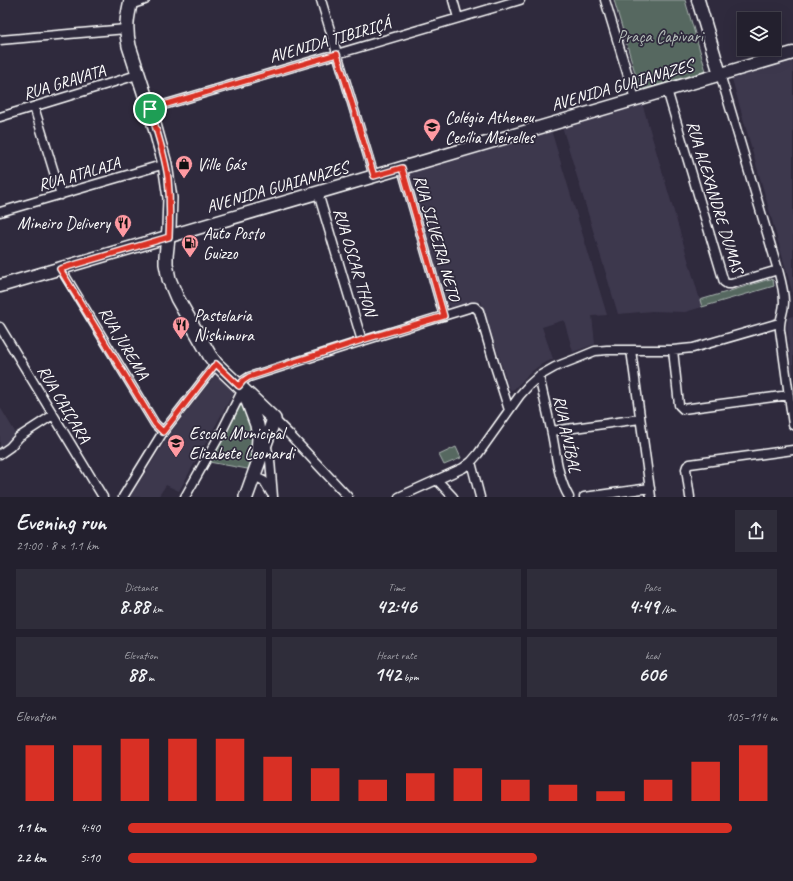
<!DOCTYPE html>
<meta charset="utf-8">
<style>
:root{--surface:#23202e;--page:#2f2d3a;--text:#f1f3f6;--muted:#a3a3aa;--line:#403e4a;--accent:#d93025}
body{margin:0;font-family:Caveat,sans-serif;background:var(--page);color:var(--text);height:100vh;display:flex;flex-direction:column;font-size:15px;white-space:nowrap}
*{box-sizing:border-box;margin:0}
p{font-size:13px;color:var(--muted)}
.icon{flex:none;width:22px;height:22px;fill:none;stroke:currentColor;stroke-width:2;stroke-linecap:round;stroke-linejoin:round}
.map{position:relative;height:497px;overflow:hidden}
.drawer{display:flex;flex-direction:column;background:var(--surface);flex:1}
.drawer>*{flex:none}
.tools{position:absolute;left:737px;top:12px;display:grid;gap:8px}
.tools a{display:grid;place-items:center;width:44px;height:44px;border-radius:0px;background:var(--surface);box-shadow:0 4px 16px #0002,0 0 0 1px var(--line);font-size:20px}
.pin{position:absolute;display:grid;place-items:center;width:34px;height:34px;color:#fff;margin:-17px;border:2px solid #fff;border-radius:50%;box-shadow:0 1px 4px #0007}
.round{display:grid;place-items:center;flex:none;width:42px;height:42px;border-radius:0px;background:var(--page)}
.headline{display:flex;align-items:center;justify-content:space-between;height:68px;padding:0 16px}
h1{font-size:22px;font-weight:700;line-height:30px}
.stats{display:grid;grid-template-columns:repeat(3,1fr);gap:6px;height:68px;padding:4px 16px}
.stats div{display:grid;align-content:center;border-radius:0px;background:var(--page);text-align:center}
.stats b{font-size:20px;font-weight:700}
.stats small{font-size:11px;font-weight:400}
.stats p{font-size:11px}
.chart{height:112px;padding:8px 16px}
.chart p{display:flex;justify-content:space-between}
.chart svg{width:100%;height:72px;margin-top:4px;stroke:var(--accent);stroke-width:6}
ul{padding:0 16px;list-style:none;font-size:13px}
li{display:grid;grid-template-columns:64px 48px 1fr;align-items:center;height:30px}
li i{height:10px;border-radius:5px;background:var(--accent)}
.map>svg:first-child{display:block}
.built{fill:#3e384e}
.green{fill:#566861;stroke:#aab4b0}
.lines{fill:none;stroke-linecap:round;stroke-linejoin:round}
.street-casing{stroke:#fff;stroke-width:11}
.secondary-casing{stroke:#fff;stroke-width:15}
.primary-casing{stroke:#fff;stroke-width:16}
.street{stroke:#2f2a3d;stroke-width:8}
.secondary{stroke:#2f2a3d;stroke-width:12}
.primary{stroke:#2f2a3d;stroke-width:13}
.route-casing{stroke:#fff;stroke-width:8}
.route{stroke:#d93025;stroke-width:5}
.labels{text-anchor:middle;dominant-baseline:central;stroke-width:3.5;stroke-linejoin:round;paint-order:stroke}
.park-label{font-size:17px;fill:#b3bbb8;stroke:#2f2a3d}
.street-label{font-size:17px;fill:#fff;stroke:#2f2a3d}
.poi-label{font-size:17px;fill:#fff;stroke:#2f2a3d;text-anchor:start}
</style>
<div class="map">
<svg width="793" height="497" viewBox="0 0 793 497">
<rect width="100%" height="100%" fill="#2f2a3d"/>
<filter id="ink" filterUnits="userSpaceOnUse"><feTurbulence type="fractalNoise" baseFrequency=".025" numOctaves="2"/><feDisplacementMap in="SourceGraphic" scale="8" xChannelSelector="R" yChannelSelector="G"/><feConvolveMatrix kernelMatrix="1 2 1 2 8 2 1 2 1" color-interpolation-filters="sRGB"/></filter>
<g filter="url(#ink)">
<path class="built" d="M793,60V294L732,79L733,77Z
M642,103L702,307L685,312L652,311L618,314L562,126Z
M551,130L607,315L592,316L595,344L573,352L564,320L542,327L553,359L542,364L532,371L514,389L511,390L509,388L481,301L453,308L450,307L446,304L408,172Z
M793,316V378L787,327L788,318Z
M217,376H220L233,388L234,390L233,394L179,491L166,485L158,497H130L172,431L214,377Z
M0,407L15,432L6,444L0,448Z"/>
<path class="green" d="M614,0H685L706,71L640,90Z
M770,279L773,280L774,286L702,307L700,300Z
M243,401L255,432L253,470L209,462Z
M456,447L461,458L444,465L439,455Z"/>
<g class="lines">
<defs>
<path id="street" d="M321,0L374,176
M453,0L458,18
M605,0L635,99
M130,5L145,0
M0,40L126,29
M720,74L778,270C781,281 784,291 784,302C784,312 779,320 780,330L793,425
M667,90L724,282L727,284H731L778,270
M34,107L61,195
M150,109L520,0
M0,117L137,75
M402,168L444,316
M318,193L362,341
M0,212L165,164
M61,269L155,424L163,432
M0,327L103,497
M631,350L651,497
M673,350L679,405L683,409L789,395
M539,376C543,395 548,414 552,434C556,454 558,479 569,497
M239,386L243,381L249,377L362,341L472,307H475L479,311L495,366L509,410
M274,419L289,434L348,497
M552,431L640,419
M266,444L270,460L273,497
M0,454L10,447L19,437L53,415
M471,462L480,497
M254,476L264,481L271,493
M437,480L453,497
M123,497L163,432L216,364
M185,497L220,435L243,389
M399,497L463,468L471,462L478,454L520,395L529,385L539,376L555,367L578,358L595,351L607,350H673L693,348L779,323
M584,497L650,488
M690,497L686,469L687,466L690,464L793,450"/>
<path id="secondary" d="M698,0L720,74
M0,286L793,53"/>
<path id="primary" d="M131,0C127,18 125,27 129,46L152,117L165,164L170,198L169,228L166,256V264L169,279L177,298L210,356L216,364L274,419L246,497
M246,396L257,425L259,438L258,452"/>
</defs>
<use href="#street" class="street-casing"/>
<use href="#secondary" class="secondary-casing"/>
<use href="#primary" class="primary-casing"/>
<use href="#street" class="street"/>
<use href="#secondary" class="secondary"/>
<use href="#primary" class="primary"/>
</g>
</g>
<g class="lines" filter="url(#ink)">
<defs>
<path id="route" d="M337,54L374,176L402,168L444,316L362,340L249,377L243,381L239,386L216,364L163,432L155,424L60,269L169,237C170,217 170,198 168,178C165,155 157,132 150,109Z"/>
</defs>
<use href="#route" class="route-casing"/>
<use href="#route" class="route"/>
</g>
<defs>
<symbol id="school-pin" viewBox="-11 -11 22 30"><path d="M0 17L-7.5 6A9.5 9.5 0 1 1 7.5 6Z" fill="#ff9aa2" stroke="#2f2a3d"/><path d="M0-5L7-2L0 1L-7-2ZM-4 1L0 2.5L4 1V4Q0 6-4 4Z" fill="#111"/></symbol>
<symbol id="shop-pin" viewBox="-11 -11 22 30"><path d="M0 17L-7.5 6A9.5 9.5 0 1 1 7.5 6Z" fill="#ff9aa2" stroke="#2f2a3d"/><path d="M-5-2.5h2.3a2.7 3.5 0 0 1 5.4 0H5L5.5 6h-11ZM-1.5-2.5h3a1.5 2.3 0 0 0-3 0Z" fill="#111"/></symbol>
<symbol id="restaurant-pin" viewBox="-11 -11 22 30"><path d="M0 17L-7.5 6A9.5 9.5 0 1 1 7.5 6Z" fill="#ff9aa2" stroke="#2f2a3d"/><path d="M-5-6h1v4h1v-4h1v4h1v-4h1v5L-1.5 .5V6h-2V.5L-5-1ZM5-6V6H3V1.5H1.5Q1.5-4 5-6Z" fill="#111"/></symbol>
<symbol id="fuel-pin" viewBox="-11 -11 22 30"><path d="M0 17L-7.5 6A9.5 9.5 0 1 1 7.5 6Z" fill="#ff9aa2" stroke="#2f2a3d"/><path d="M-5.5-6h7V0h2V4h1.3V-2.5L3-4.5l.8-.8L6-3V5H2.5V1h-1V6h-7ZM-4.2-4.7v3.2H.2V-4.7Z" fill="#111"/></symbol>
</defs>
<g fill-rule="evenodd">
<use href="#school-pin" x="422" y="117" width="20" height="27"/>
<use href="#shop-pin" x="174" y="154" width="20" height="27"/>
<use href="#restaurant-pin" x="113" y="213" width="20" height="27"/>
<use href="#fuel-pin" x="180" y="233" width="20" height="27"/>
<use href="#restaurant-pin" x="171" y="315" width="20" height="27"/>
<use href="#school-pin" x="166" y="433" width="20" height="27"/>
</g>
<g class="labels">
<g class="park-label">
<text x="660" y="36">Praça Capivari</text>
</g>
<g class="street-label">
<text transform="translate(330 40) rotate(-16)">AVENIDA TIBIRIÇÁ</text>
<text transform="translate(64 82) rotate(-17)">RUA GRAVATA</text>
<text transform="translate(622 85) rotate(-16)">AVENIDA GUAIANAZES</text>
<text transform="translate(79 174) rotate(-16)">RUA ATALAIA</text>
<text transform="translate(277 187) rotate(-16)">AVENIDA GUAIANAZES</text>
<text transform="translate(715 197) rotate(73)">RUA ALEXANDRE DUMAS</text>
<text transform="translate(437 238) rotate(74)">RUA SILVEIRA NETO</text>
<text transform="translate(355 262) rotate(73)">RUA OSCAR THON</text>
<text transform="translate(124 343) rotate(59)">RUA JUREMA</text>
<text transform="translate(64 404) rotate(59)">RUA CAIÇARA</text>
<text transform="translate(567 434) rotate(78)">RUA ANÍBAL</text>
</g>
<g class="poi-label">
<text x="445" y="117">Colégio Atheneu<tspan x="445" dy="20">Cecília Meirelles</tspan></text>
<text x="197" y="164">Ville Gás</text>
<text x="110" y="223" text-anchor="end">Mineiro Delivery</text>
<text x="203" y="233">Auto Posto<tspan x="203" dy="20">Guizzo</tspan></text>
<text x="194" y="315">Pastelaria<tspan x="194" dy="20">Nishimura</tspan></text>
<text x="189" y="433">Escola Municipal<tspan x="189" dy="20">Elizabete Leonardi</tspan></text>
</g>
</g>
</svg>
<div class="tools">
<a><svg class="icon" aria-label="layers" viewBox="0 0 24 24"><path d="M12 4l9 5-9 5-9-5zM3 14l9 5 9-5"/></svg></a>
</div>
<div class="pin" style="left:150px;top:109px;background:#1e9e55"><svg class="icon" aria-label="arrive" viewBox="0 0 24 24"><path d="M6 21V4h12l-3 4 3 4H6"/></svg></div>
</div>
<section class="drawer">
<div class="headline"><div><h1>Evening run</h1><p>21:00 · 8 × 1.1 km</p></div><a class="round"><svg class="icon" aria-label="share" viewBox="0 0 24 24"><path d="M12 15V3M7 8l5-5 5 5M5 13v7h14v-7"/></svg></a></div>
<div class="stats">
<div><p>Distance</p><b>8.88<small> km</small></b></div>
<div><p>Time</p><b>42:46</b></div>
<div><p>Pace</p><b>4:49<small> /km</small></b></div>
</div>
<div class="stats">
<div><p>Elevation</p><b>88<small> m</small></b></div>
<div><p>Heart rate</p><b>142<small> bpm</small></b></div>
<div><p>kcal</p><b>606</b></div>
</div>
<div class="chart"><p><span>Elevation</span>105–114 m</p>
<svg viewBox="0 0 160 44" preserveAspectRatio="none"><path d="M5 44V10M15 44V10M25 44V6M35 44V6M45 44V6M55 44V17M65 44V24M75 44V31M85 44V27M95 44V24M105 44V31M115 44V34M125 44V38M135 44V31M145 44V20M155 44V10"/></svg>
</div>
<ul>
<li><b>1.1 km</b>4:40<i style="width:93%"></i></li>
<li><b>2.2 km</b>5:10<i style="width:63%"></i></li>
</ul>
</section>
